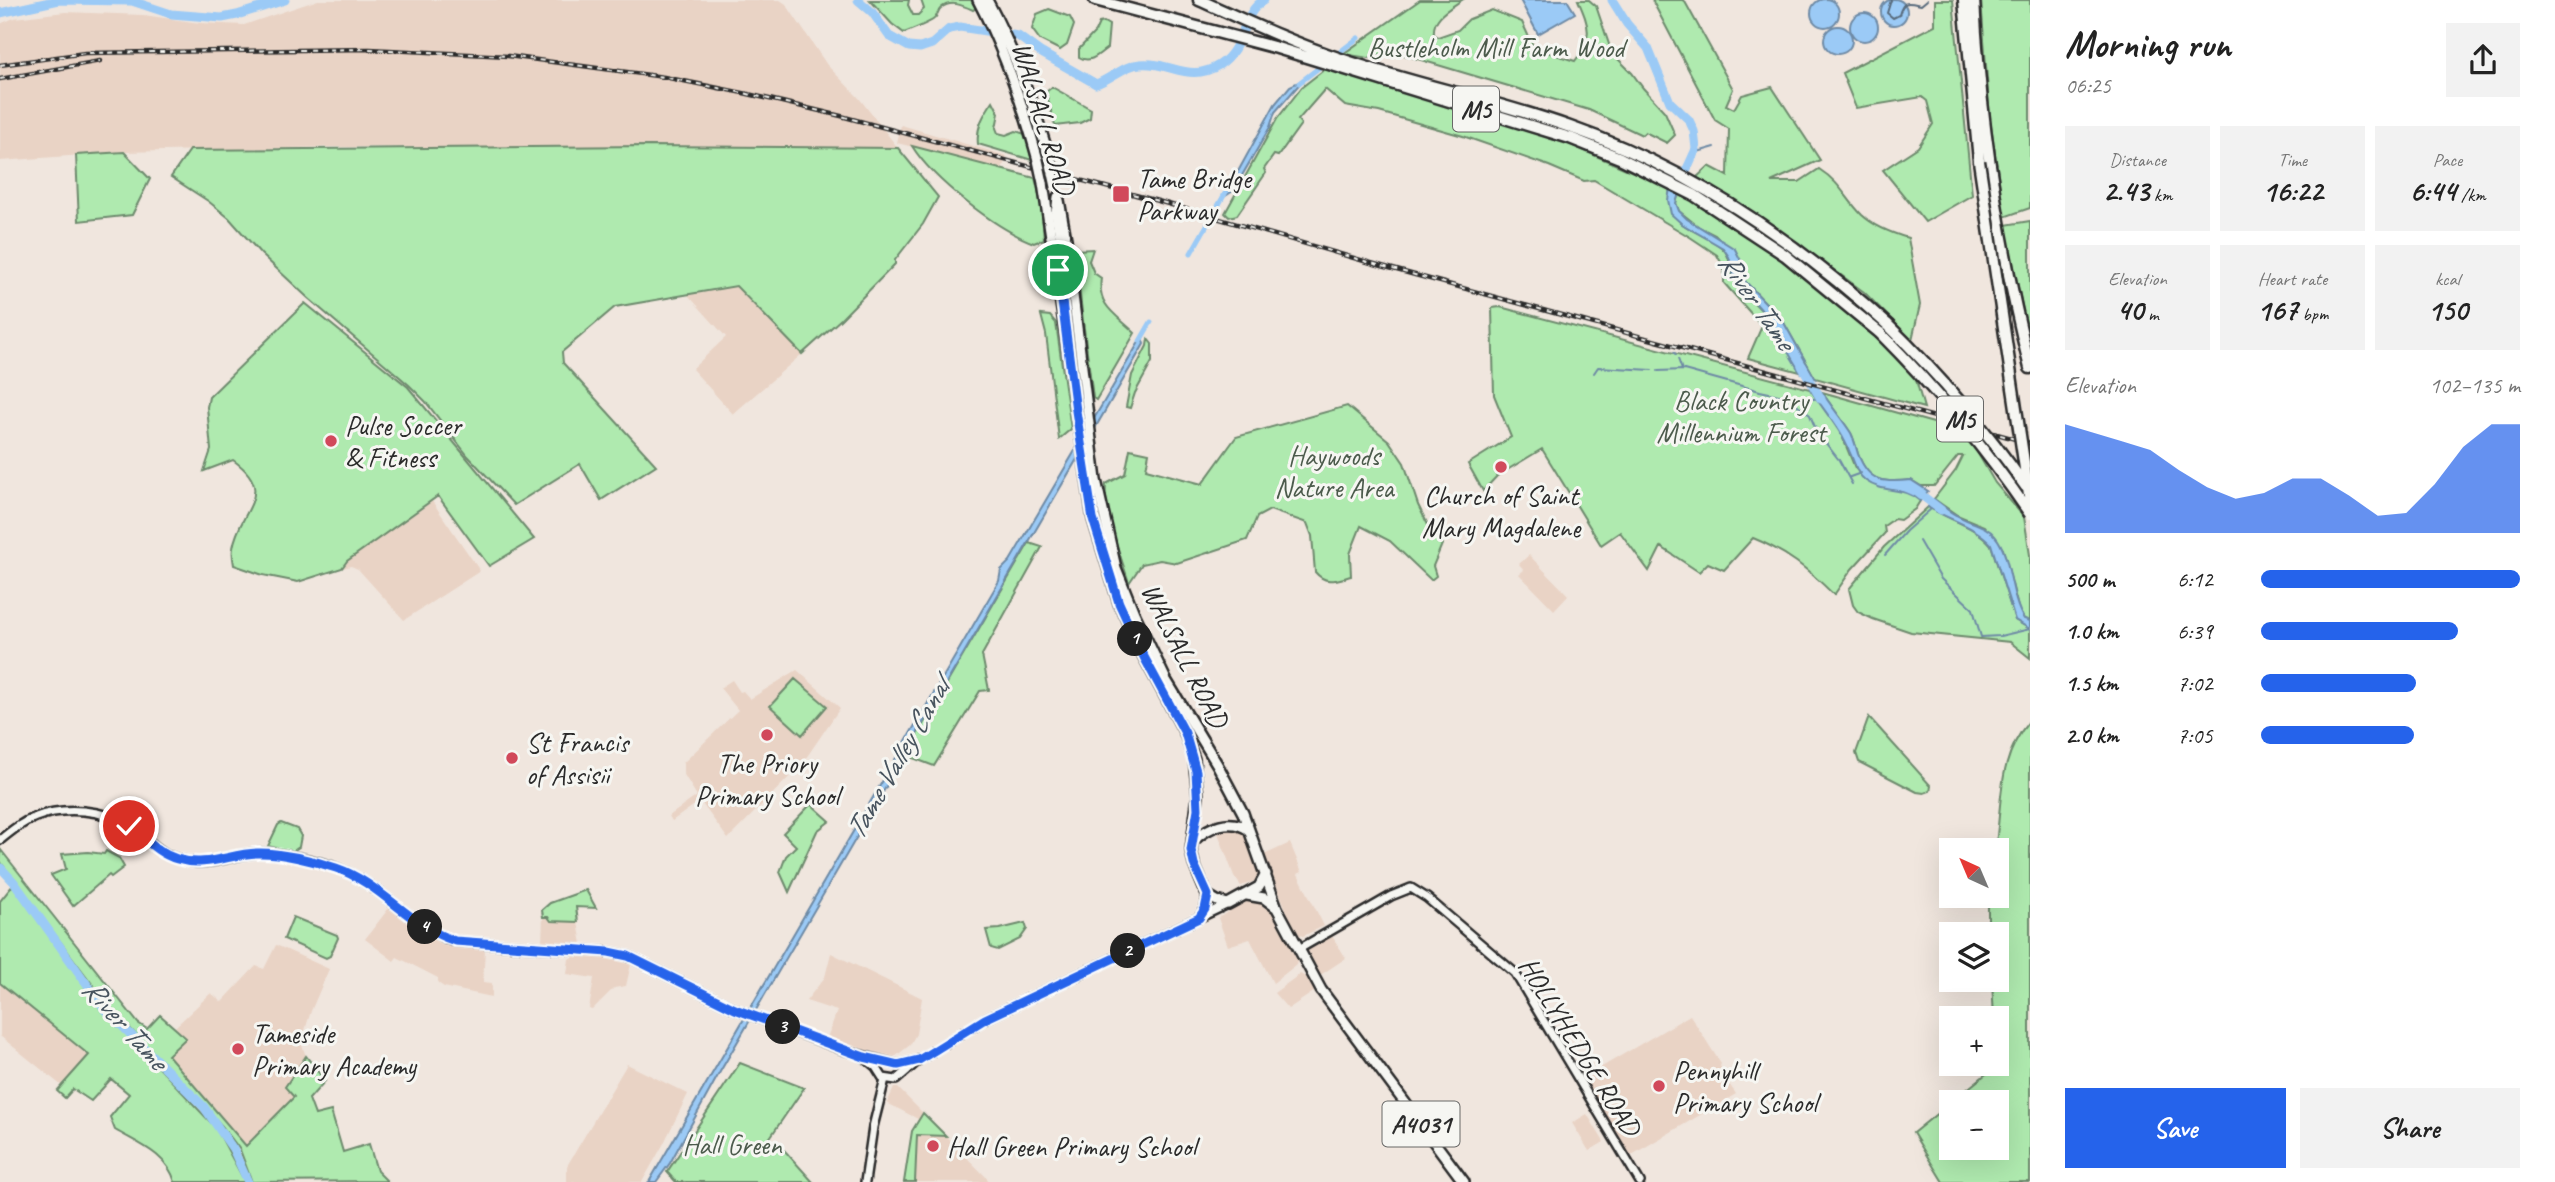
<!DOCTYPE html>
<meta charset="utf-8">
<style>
:root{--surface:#fff;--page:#f2f2f2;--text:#222;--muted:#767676;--accent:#2563eb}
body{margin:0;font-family:Caveat,sans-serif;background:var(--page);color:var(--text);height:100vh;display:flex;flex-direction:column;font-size:26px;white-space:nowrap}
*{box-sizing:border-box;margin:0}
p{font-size:23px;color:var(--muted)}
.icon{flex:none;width:38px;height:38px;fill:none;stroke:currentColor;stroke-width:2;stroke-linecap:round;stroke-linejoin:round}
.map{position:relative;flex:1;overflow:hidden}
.details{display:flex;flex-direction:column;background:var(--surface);width:525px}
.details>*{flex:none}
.needle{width:46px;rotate:316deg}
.fabs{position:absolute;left:1939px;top:838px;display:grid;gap:14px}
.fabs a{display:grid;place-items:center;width:70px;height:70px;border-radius:0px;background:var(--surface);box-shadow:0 7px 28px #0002;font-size:35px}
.pin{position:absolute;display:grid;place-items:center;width:60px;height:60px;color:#fff;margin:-30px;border:4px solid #fff;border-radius:50%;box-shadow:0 2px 7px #0007}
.km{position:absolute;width:35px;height:35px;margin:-18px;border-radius:50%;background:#222;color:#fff;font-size:19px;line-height:35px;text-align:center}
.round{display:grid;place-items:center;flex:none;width:74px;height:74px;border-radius:0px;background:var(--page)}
.overview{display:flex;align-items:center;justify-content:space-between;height:119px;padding:0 35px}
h1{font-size:38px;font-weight:600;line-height:52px}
.figures{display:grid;grid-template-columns:repeat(3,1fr);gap:10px;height:119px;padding:7px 35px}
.figures div{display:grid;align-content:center;border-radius:0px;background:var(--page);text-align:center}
.figures b{font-size:30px;font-weight:600}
.figures small{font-size:19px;font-weight:400}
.figures p{font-size:19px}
.chart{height:196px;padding:14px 35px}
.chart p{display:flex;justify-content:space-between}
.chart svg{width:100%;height:126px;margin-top:7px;fill:var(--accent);opacity:.7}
.cta{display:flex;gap:14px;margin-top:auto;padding:14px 35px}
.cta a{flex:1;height:80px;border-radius:0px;background:var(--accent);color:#fff;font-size:28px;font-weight:600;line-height:80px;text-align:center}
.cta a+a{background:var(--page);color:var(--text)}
ul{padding:0 35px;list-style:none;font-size:23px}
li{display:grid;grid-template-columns:112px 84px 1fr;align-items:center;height:52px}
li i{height:18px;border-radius:9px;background:var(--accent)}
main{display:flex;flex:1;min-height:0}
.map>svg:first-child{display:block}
.built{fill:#e9d3c5}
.green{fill:#afeaaf;stroke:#6d8a6d;stroke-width:2;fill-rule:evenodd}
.water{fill:#9bcaf6;stroke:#6e8aa5;stroke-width:2}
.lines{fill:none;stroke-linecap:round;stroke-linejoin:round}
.shore{stroke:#586b7c;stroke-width:2}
.stream{stroke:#6e8aa5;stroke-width:2}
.canal{stroke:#9bcaf6;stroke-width:5}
.river{stroke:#9bcaf6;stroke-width:9}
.tertiary-casing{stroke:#2b2b2b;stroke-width:12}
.primary-casing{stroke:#2b2b2b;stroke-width:14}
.trunk-casing{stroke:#2b2b2b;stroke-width:14}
.motorway-casing{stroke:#2b2b2b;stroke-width:15}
.tertiary{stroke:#f6f6f2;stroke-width:7}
.primary{stroke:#f6f6f2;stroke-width:9}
.trunk{stroke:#f6f6f2;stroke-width:9}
.motorway{stroke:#f6f6f2;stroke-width:10}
.rail-casing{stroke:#2b2b2b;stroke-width:4.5}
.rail{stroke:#f6f6f2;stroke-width:2;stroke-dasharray:5;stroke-linecap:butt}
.primary-bridge-casing{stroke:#2b2b2b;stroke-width:14;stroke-linecap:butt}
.motorway-bridge-casing{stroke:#2b2b2b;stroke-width:15;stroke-linecap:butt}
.primary-bridge{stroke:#f6f6f2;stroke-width:9}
.motorway-bridge{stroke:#f6f6f2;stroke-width:10}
.route-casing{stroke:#fff;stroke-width:14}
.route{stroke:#2563eb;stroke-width:9}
.poi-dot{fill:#d1495b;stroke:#f6f6f2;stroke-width:2.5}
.labels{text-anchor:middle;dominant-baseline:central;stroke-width:6;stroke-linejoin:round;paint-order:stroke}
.shield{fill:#f6f6f2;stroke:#686867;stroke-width:2}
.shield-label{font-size:26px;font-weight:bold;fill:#2b2b2b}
.park-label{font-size:28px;fill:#4c5b4c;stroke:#f6f6f2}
.street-label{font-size:28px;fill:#2b2b2b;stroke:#f6f6f2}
.poi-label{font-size:28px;fill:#2b2b2b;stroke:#f6f6f2;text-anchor:start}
.water-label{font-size:30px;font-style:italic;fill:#47535e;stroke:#f6f6f2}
</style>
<main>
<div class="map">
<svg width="2030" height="1182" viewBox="0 0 2030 1182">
<rect width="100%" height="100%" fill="#f0e6de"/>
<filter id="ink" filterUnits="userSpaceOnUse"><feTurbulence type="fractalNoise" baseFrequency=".0143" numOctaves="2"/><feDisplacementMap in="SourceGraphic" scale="14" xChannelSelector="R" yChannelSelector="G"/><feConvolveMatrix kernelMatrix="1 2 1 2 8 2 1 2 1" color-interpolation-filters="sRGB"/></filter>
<g filter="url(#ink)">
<path class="built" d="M318,0H780L786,4L827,65L859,98L898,148L331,147L124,152L0,161V24L14,18L65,12L143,15L200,23L244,25Z
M901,125L1007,156L1002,169L897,143Z
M736,286L802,354L733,414L692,369L726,337L688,295Z
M432,501L480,571L404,620L358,569L351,566L342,568L347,561Z
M1529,555L1568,595L1554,610L1519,574L1524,570L1519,564Z
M797,670L840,708L802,764L728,839L700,801L672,821L669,816L697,796L683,773V763L738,710L720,688L732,680L740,692L743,691L750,699Z
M1230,827L1245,833L1259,874L1258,880L1241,886L1234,876L1217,830Z
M1290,843L1302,872L1298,874L1324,926L1303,936L1296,934L1264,855Z
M1248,900L1270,907L1276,914L1297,961L1296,965L1273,983L1250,939L1228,946L1218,918Z
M389,908L428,937L447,946L485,949L483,982L492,983V997L444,987L438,983V978L397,957L394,961L365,939Z
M543,917H548L551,921L578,922L582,944L542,942Z
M1332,936L1346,958L1319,976L1305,951Z
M276,945L329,969L311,1011L301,1043L306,1056L285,1087L294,1097L246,1146L167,1054L186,1038L175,1027L211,993L222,1002L256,966L264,969Z
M831,953L922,998L916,1034L910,1045L896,1056L889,1059L827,1038L837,1011L806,1001L825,977Z
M574,956L603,958L631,964L626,986L614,988L592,1010L589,1009L594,978L567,974L569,959Z
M1300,974L1306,977L1315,991L1288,1009L1274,993Z
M0,983L89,1055L62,1086L0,1036Z
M1690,1015L1721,1064L1720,1066L1725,1073L1723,1075L1736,1094L1630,1156L1583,1078Z
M627,1064L688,1094L663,1145L642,1182H567V1166Z
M894,1088H898L923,1113L987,1178L988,1182H904L912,1131L918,1119L887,1103Z
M1587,1114L1604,1142L1589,1151L1572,1123Z"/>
<path class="green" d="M870,0H909L908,5L913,15H918L924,9L921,0H971L976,8L973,10C962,5 951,0 941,8C938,10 938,15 935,18C933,21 909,31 904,33L892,24Z
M1420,0H1462C1449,9 1432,17 1434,34L1438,37L1458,30L1469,19L1492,10L1522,22L1534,48L1575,61C1594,37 1589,26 1578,0H1589L1596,6L1612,53L1632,73L1643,88L1665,112L1675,135L1667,143L1645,132L1642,135L1589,110L1391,51L1369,58L1343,54Z
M1652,0H1684L1733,89L1726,105L1734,109L1742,95L1772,87L1820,160L1771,182H1799L1819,169C1841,183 1845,198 1862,215C1875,227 1891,233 1908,238L1920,305L1912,340L1864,292L1774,226L1696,178L1709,166L1728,176L1729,129L1715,120Z
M1935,0H1953L1972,195L1925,222L1883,170L1918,147L1933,124L1927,101L1922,97L1856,108L1842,73L1935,25Z
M1981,0H2030V208L2004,217L1990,118Z
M1049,9L1070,17L1074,25L1067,45L1060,50L1040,40L1032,29L1037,14Z
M1104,22L1109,25L1107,48C1098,55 1090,64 1079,57V49L1095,32L1099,23Z
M1325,69L1510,123L1557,139L1670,188C1665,228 1696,228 1721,247C1732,256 1729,270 1735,281C1743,294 1758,305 1767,317C1780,334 1791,354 1800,372L1748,358L1762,326L1724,283V268L1717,255L1690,237L1594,180L1584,181L1549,166L1463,136L1379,112L1345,106L1325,89L1298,120L1301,124L1278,156L1274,155L1264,169L1266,173L1237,215L1229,217L1225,213L1277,119L1302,87Z
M1052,87L1091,109L1090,118L1080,123L1055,126L1046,92Z
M993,101L999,113L996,128L998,133L1006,135L1016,131L1025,134L1032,160L978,144C976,127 984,114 993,101Z
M650,146L898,148L938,197L923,224L895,260V264L841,319L802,354L736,286L615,307L562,352L563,363L656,465L601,500L580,464L514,505L468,456L425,401L409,385L307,297L261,254L229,218L208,201L171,177L190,150Z
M912,146L1035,178L1041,201L1044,239L1034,243C996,229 933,180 912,146Z
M124,152L150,179L132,215L79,221L76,155Z
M1679,193L1732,223L1779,254L1874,332L1914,373L1924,408L1815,378L1783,321L1742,278L1741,261L1715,235L1699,227L1679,211L1676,203Z
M2030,221V344L2005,225Z
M1093,249L1089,261L1094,273L1101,278C1097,307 1116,314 1135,333L1096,400L1093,398C1087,348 1079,300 1076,250Z
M1060,256L1066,259L1085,420L1081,426Z
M305,303L408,387L534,539L489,566L438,496L347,561L342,568L298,582L263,575L234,565C233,560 232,553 233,548C239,510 278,492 233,460L204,471L211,450L207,407L209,397Z
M1500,307L1810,389L1840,431L1855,468L1866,480L1910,492L1920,501L1915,509L1900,520L1894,519L1884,526L1885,533L1852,569L1834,595C1808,569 1787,552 1753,538L1724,570L1708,563L1699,572L1661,547L1649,571L1620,532L1601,545L1542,449L1497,476L1483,491L1468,464L1511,437L1494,395L1492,308Z
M1041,315L1050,316L1056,323L1071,429L1059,439L1046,334Z
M1148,339L1152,344V362L1135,393L1130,408L1126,407L1132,375L1147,346Z
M1822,392L1955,429L1967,435L1995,483L2024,517L2030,555V621L2024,619L2019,611L2003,549L1984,526L1957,515L1934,499L1956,470L1963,456H1958L1934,486H1921L1911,480C1884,483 1869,483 1858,454C1856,447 1854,439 1851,433C1842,419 1831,406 1822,392Z
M1347,406L1389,441L1404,463L1418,505L1428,525L1443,542L1433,566L1436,576L1431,580L1390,541L1361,526L1350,554L1351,576C1336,580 1326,585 1315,572L1312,536L1307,523L1270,510L1257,517L1247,540L1177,563L1160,560L1142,564L1129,583C1121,556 1103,512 1106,484L1125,474L1130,449L1149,453L1146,469L1202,484L1236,437Z
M1928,507C1949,520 1976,526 1991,545L2015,620L2030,629V658L2010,642L1911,632L1873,619L1858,612L1853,605L1849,589L1884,547Z
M1029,543L1042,547L982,655L989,690L980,691L934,766L905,755Z
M795,679L827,706L802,735L770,706Z
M1869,717L1931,786L1930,791L1924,793L1917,792L1859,762L1856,753Z
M2030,720V1182H1943L1913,1133L1991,1070L1993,1064H1997L1999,1050L1997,1043V1018H1994L1992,980H1997V934H1988V896H1997V850H1995C2003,802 1996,760 2030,720ZM1951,1102H1997V1148H1951Z
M811,804L830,821L817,831L789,892L780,872L786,856L796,846L783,833Z
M281,823L297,829L301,836L299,847L292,852L268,846L278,825Z
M1,850L138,1023L147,1029L160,1015L186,1038L168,1055L246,1146L294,1097L285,1087L306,1056L325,1081L309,1099L315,1115L331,1111L343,1152L369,1144L377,1171L387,1181L252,1182L240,1150L222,1126L108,1005L0,861Z
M106,851L119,858L124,867L111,877L109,875L73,906L51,875L66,869L62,854L88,852L104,854Z
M13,885L95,1000L216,1128L245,1182H175C167,1154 139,1144 115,1130L110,1117L129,1094L111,1079L91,1101L73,1089L65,1098L57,1091L89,1055L0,983V901Z
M586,890L596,908L576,907L578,922L551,921L548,917H543L542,910L550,903Z
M293,917L337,935L338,938L330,956L326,958L284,939Z
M1025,923L1027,929L1020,939L998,950L991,948L986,930L1000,929Z
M740,1063L804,1088L769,1139L785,1151L813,1182H676L667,1172Z
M923,1113L946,1136L917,1135L915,1182H904L912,1131Z"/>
<path class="water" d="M1881 12a13 13 0 1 1 26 0a13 13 0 1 1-26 0Z
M1811 13a14 14 0 1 1 28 0a14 14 0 1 1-28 0Z
M1520,0H1567L1575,13L1538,34Z
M1850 27a14 14 0 1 1 28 0a14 14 0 1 1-28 0Z
M1824 40a14 14 0 1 1 28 0a14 14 0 1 1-28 0Z
M1303,80L1275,112L1270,127L1233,191L1224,197L1275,104L1290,86Z
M1670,188L1679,193L1676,203L1679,211L1687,219L1735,249L1741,261L1742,278L1783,321L1815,378L1800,372L1766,315L1735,280L1729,257L1723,248L1682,224L1671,214L1668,200Z
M1142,337L1144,344L721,1070L670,1163L656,1182H649L999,581L1001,570L1010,561Z
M1810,389L1822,392C1831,406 1842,419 1851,433C1854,439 1856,447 1858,454C1869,483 1884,483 1911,480L1928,491L1920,501C1903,486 1884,494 1866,481C1856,474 1855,463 1850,453C1841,429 1823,410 1810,389Z
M1934,499C1941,504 1948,511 1956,515C1969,523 1985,524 1995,536C2012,556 2009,595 2024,619L2030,621V629L2015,620L1991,544C1976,526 1949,520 1928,507Z"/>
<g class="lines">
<path class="shore" d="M1891,0L1887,13L1893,18L1899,15C1903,0 1907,2 1921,5L1927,0"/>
<path class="stream" d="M1694,153L1715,147
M1674,352L1676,355
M1678,359L1682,370
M1658,371L1684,370L1760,391L1788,397L1810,415L1817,432L1839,460L1852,484
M1594,373L1598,367L1652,370
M1789,397L1815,399
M1850,477L1861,473
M1919,541L1941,579L1973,609L1981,637L2000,636L2030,629
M1885,555L1906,531L1931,509"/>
<path class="canal" d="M1333,57L1358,38
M1299,83L1325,63
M1191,253L1226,192
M1140,341L1151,322"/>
<path class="river" d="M858,0L872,12L889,36L909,47L920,48L932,44L949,29L960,27L1018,36L1040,52L1096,84C1111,79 1124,65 1140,64C1170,61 1189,84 1219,65C1246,48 1240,14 1264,0
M1612,0L1627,24L1648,48L1670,102L1689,120L1694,131L1696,149L1681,182
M0,13L59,0L132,1L171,14L222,18L237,15L285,0
M1802,366L1821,399
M1916,491L1941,510
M0,867L14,882L104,1008L204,1107L233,1149L248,1182"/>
<defs>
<path id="tertiary" d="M0,840C11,831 22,822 36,817C64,806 104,809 129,826C154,842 160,858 193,862C215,865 235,854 256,853C277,851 320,861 340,869C381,886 410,924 452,941L609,952L628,956L737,1010L843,1050L898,1065L919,1060
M1199,917L1205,909L1207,895
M1299,949L1391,896L1411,888L1427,898L1515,973L1640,1182
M864,1057L876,1067L883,1078L896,1080L919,1060L985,1019L1228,904
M865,1182L873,1127L885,1079"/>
<path id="primary" d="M978,0C1004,50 1023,105 1038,160
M987,0C1015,52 1035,108 1051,164
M1043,183L1093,519L1119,603L1144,657L1185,733L1194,759L1198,796L1191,850L1194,864L1207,895L1217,901L1228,904L1259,887L1266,874
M1059,200L1066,239L1096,480L1116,568L1134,613L1166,680L1217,764L1243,813L1277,908L1321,990L1464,1182
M1193,841C1209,826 1230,817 1249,830
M1247,895L1264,898L1277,908"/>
<path id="trunk" d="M1055,248L1060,236L1056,214L1058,197"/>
<path id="motorway" d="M1095,0L1277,48L1570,138L1620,158L1694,195L1785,255L1880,333
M1199,0C1246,21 1293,43 1341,59C1416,85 1495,100 1570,127C1688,168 1796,241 1888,325
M1964,0L1979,161
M1974,0C1980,124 2000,247 2030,368"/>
</defs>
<use href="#tertiary" class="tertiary-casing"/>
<use href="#primary" class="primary-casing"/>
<use href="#trunk" class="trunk-casing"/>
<use href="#motorway" class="motorway-casing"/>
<use href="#tertiary" class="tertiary"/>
<use href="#primary" class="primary"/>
<use href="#trunk" class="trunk"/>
<use href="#motorway" class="motorway"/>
<defs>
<path id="rail" d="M0,65L85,53L369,49L508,56L664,77L748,94L841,116L1158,201L1371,263L2030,443
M0,79L100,61"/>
</defs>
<use href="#rail" class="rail-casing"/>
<use href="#rail" class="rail"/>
<defs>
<path id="primary-bridge" d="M1038,160L1043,183
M1051,164L1056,187"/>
<path id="motorway-bridge" d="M1979,161L2030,502
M1888,325C1939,375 1985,428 2026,487
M1880,333C1936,389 1985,448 2030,514"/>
</defs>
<use href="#primary-bridge" class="primary-bridge-casing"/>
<use href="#motorway-bridge" class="motorway-bridge-casing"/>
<use href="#primary-bridge" class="primary-bridge"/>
<use href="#motorway-bridge" class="motorway-bridge"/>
</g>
</g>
<g class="lines" filter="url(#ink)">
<defs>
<path id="route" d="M129,826C145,838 157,853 177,859C206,868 229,854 257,853C279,852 315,861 336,868C381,883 410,927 455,941L609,952L628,956L735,1009L864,1057L898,1065L919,1060L985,1019L1199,918L1205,909L1208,895L1194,864L1191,850L1198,809L1196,771L1185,733L1144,657L1119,603L1093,519L1076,411L1058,270"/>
</defs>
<use href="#route" class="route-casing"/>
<use href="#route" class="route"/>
</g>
<g class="poi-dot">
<rect x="1112" y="185" width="18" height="18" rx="3.5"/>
<circle cx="331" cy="441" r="7"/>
<circle cx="1501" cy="467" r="7"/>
<circle cx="767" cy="735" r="7"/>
<circle cx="512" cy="758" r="7"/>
<circle cx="238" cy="1049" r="7"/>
<circle cx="1659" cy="1086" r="7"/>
<circle cx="933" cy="1146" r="7"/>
</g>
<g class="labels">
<g class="shield">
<rect x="1453" y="86.5" width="46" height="45" rx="5"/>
<rect x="1937" y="396.5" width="46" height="45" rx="5"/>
<rect x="1382.5" y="1101.5" width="77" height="45" rx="5"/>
</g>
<g class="shield-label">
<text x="1476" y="109">M5</text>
<text x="1960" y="419">M5</text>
<text x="1421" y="1124">A4031</text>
</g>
<g class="park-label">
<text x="1496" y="47">Bustleholm Mill Farm Wood</text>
<text x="1741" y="400">Black Country<tspan x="1741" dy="32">Millennium Forest</tspan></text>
<text x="1334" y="455">Haywoods<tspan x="1334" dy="32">Nature Area</tspan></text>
<text x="732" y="1144">Hall Green</text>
</g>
<g class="street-label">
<text transform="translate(1044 118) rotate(73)">WALSALL ROAD</text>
<text transform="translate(1185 655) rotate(63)">WALSALL ROAD</text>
<text transform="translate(1580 1046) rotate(58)">HOLLYHEDGE ROAD</text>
</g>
<g class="poi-label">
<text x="1137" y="178">Tame Bridge<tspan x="1137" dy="32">Parkway</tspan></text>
<text x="345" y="425">Pulse Soccer<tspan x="345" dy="32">&amp; Fitness</tspan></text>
<text x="1501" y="495" text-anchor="middle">Church of Saint<tspan x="1501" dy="32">Mary Magdalene</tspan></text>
<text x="526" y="742">St Francis<tspan x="526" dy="32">of Assisii</tspan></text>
<text x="767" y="763" text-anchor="middle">The Priory<tspan x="767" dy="32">Primary School</tspan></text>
<text x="252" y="1033">Tameside<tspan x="252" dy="32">Primary Academy</tspan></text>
<text x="1673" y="1070">Pennyhill<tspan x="1673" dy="32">Primary School</tspan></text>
<text x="947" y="1146">Hall Green Primary School</text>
</g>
<g class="water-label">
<text transform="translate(1757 301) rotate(55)">River Tame</text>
<text transform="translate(897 759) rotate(-60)">Tame Valley Canal</text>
<text transform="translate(125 1024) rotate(48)">River Tame</text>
</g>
</g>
</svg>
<div class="fabs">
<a><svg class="needle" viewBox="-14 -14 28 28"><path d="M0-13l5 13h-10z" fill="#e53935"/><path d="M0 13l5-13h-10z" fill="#767676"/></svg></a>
<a><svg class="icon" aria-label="layers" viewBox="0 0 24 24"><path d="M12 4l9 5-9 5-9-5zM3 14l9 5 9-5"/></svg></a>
<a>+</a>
<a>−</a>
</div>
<div class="pin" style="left:1058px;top:270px;background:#1e9e55"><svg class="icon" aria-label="arrive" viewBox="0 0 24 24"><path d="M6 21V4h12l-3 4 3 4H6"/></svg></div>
<div class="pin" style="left:129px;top:826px;background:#d93025"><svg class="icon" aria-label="check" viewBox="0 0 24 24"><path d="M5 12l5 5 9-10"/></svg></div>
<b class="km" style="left:1135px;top:639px">1</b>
<b class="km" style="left:1128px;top:951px">2</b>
<b class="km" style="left:783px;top:1027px">3</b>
<b class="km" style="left:425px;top:927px">4</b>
</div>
<section class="details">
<div class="overview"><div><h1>Morning run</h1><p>06:25</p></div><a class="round"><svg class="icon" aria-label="share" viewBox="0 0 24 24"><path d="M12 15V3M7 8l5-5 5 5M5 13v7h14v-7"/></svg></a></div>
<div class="figures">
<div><p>Distance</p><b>2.43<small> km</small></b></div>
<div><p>Time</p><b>16:22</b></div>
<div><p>Pace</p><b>6:44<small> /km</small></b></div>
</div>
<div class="figures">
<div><p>Elevation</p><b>40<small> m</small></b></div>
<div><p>Heart rate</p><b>167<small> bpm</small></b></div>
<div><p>kcal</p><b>150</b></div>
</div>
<div class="chart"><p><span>Elevation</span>102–135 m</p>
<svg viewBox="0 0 160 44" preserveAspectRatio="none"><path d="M0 44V6L10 9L20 12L30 15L40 22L50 28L60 32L70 30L80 25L90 25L100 31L110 38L120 37L130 27L140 14L150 6L160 6V44z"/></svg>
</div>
<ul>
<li><b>500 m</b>6:12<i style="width:100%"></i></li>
<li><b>1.0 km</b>6:39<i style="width:76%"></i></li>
<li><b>1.5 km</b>7:02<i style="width:60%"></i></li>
<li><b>2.0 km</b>7:05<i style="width:59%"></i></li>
</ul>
<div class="cta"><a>Save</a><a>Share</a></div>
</section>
</main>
